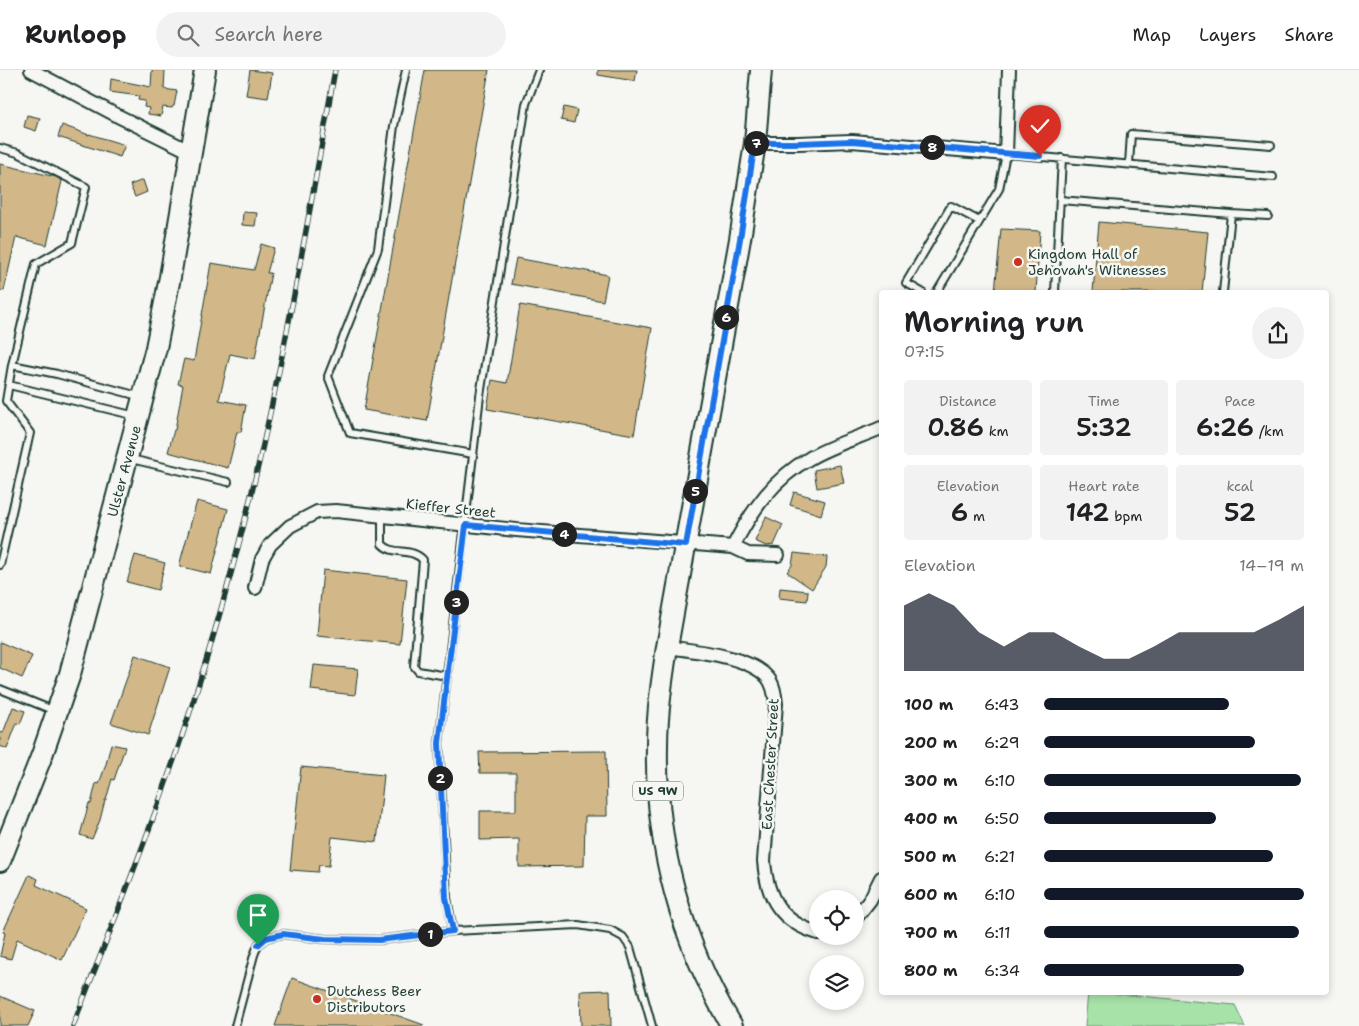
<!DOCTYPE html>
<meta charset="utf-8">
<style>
:root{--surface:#fff;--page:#f2f2f2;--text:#202124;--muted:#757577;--line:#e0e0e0;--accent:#111827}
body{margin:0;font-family:"Shantell Sans",sans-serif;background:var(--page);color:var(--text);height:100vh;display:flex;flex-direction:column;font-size:19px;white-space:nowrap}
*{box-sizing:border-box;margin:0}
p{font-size:16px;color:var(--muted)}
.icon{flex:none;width:28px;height:28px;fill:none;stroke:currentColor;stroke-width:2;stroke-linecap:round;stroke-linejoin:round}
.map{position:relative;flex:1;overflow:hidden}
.details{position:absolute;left:879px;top:220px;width:450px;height:705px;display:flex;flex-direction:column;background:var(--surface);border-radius:5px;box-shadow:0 2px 8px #0003}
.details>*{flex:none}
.buttons{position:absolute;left:809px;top:820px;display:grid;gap:10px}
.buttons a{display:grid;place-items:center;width:55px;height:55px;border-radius:50%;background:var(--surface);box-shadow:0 2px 8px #0003;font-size:25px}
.pin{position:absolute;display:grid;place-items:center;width:42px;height:42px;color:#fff;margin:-51px -21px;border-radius:50% 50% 50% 0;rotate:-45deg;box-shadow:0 0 5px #0007}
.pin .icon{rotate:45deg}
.km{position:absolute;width:25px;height:25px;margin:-12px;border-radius:50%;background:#222;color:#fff;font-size:14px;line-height:25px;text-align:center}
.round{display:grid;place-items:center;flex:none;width:52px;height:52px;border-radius:26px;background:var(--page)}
.head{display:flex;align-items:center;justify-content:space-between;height:85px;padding:0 25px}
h1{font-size:28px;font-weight:600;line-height:38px}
.figures{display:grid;grid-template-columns:repeat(3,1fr);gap:8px;height:85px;padding:5px 25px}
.figures div{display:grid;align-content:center;border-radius:5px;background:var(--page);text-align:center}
.figures b{font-size:25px;font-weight:600}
.figures small{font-size:14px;font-weight:400}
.figures p{font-size:14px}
.chart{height:140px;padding:10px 25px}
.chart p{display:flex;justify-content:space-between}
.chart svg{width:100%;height:90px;margin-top:5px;fill:var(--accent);opacity:.7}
ul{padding:0 25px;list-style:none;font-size:16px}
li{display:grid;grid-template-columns:80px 60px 1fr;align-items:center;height:38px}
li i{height:12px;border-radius:6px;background:var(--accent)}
header{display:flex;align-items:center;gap:30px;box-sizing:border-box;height:70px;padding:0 25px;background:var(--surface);border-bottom:1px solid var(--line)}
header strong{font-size:24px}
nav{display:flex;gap:28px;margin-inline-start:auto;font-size:18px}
.search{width:350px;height:45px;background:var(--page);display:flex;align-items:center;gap:12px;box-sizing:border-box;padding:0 18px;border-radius:28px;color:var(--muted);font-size:19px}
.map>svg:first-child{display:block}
.green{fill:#a7e3a9;stroke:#63906e}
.building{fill:#d2b888;stroke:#1f3d34}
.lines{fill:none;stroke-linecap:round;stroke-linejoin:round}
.service-casing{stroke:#1f3d34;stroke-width:10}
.minor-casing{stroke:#1f3d34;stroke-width:16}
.primary-casing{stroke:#1f3d34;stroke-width:24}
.service{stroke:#f6f6f2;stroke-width:6}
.minor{stroke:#f6f6f2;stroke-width:12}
.primary{stroke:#f6f6f2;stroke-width:20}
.rail-casing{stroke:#1f3d34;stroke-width:5.5}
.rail{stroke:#f6f6f2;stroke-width:4;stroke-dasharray:11;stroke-linecap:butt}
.route-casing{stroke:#fff;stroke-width:10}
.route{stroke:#1a73e8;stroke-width:6}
.poi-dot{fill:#c8321e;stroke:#f6f6f2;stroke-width:2}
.labels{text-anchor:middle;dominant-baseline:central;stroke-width:5;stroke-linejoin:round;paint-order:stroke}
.shield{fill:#f6f6f2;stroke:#60746d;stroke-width:1}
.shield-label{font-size:12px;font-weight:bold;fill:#1f3d34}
.poi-label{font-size:14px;fill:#1f3d34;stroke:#f6f6f2;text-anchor:start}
.street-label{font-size:14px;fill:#1f3d34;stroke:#f6f6f2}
</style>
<header>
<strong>Runloop</strong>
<div class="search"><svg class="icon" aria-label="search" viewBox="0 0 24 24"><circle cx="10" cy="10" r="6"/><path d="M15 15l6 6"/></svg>Search here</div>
<nav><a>Map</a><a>Layers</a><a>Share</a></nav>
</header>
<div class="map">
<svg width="1359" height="956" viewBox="0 0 1359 956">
<rect width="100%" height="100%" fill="#f6f6f2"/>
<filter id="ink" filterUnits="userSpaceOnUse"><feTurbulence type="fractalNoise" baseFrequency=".02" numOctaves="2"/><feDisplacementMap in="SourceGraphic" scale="10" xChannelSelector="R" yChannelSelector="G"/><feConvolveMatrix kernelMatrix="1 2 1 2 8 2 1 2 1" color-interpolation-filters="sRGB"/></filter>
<g filter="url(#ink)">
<path class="green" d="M1088,922L1109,923L1235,935L1245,956H1085Z"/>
<path class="building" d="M152,0H165L164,19L177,21L174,36H173L172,38L163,37L161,46L148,44L149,38L144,37L145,31L138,30L139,26L110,22L111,9L151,17Z
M250,0L272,3L268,28L246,25Z
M425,0H489L427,351L364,340Z
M598,0H637L635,11L598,5Z
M564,37L577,40L574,53L561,50Z
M27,45L40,48L36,61L24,57Z
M62,55L89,65V64L125,75L120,87L58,67Z
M0,94L56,107L62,111L47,175L16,167L4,221L0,220Z
M143,110L147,122L135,127L130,115Z
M243,142L257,143L255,156L242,155Z
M1099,152L1208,162L1202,222H1093Z
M1001,159L1040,161L1036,222H995Z
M261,174L274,178L267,203H271L255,289L230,284L219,330L246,335L241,362H237L228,398L168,382L174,360H175L183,315L178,314L184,289L194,291L211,193L254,200Z
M516,188L608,205L603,231L511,214Z
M520,235L652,258L634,365L487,339L492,310L507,313Z
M840,395L844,413L817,418L814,400Z
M794,422L825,431L821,445L790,435Z
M197,431L228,439L211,504L179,496Z
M766,447L783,455L774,475L766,476L755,471Z
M794,483L827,487L826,497L812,519L787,502L792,495Z
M135,485L165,493L158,520L127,512Z
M323,500L407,509L400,574L317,566Z
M780,518L808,521L807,531L779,528Z
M0,572L32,586L22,608L0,598Z
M135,585L170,597L148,665L111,653Z
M314,595L358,599L355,625L311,620Z
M13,637L25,641L20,654L17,653L7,679L0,676V662L3,663Z
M111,674L125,677L114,710L112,709L106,730H105L100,750L92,769L80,765L89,733L91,734L96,713L99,714L106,694Z
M606,681L607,746H585L584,796L519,797V769L480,770V741H516V703H480L479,682Z
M301,697L384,705L377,772L332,767L329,796L319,795L318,802L290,800Z
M29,805L38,809L36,815L86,838L62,890L17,869L11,889L0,886L5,863L3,862Z
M292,908L424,955L423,956H275Z
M610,920L611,956H581L580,921Z
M0,926L35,941L28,956H0Z"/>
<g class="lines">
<defs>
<path id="service" d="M406,0L394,56L378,179L328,306L350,363L473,384
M0,78L18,83L86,117L72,173L36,194L12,295L6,331L30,363L0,495
M1129,94L1131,64L1271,75
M1060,130L1231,144
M922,222L906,213L951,136L979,151
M937,222L999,119L1006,84L1273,107
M1055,222L1062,88
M1223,222L1231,144L1268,146
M12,295L57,304L142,327
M9,315L136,346
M131,389L228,412
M382,446V474C393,486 412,477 423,490L414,596L418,601L447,606
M0,619L55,641
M453,861L447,828L439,673L480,326L526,34L539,0
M235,956L254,885L258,875L266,868L283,864L325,869L379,870L453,861L578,855L610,860L623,867L630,877L652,956"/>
<path id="minor" d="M31,0L118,46L191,82
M755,73H798L852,71L1006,84L1009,0
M733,477C751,441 774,408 810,388C832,375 858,368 881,358
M255,518L262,489L270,475L290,456L317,442L336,441L516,460L733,477L748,484L778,485
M667,577C695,581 750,586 768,608C774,615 775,625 776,634L764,791C767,829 781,852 818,863
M855,849L870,830L881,808"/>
<path id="primary" d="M0,791L42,685L70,604L156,278L170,207L205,0
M732,956C681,871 655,775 657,676C657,643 662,610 667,577L740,169L755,73L761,0"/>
</defs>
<use href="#service" class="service-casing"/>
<use href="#minor" class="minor-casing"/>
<use href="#primary" class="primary-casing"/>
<use href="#service" class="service"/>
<use href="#minor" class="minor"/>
<use href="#primary" class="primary"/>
<defs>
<path id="rail" d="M73,956C99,888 127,820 152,751C189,652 220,549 246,446C283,299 308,149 335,0"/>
</defs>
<use href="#rail" class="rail-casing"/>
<use href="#rail" class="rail"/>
</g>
</g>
<g class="lines" filter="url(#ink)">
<defs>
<path id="route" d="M258,875L266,868L283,864L325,869L379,870L453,861L446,828L439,673L466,455L686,475L740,169L755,73H798L852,71L1040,86"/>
</defs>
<use href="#route" class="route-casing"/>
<use href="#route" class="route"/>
</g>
<g class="poi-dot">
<circle cx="1018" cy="192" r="5"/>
<circle cx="317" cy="929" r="5"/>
</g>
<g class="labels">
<rect class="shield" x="633" y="711.5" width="50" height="19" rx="4"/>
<g class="shield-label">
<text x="658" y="721">US 9W</text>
</g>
<g class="poi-label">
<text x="1028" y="184">Kingdom Hall of<tspan x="1028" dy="16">Jehovah's Witnesses</tspan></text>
<text x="327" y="921">Dutchess Beer<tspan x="327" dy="16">Distributors</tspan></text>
</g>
<g class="street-label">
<text transform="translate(124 401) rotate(-75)">Ulster Avenue</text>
<text transform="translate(451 438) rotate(6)">Kieffer Street</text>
<text transform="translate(770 694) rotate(-87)">East Chester Street</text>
</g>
</g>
</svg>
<div class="buttons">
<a><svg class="icon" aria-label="locate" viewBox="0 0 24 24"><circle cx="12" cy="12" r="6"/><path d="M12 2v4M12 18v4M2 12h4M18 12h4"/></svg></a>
<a><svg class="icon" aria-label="layers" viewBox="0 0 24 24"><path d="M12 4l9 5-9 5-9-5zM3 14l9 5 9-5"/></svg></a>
</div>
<div class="pin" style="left:258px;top:875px;background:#1e9e55"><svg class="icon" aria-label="arrive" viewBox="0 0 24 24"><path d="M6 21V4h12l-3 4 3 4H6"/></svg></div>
<div class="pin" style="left:1040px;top:86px;background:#d93025"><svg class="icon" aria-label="check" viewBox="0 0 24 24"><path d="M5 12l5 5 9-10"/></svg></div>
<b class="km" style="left:430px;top:864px">1</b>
<b class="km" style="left:440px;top:708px">2</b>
<b class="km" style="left:456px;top:532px">3</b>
<b class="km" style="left:564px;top:464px">4</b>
<b class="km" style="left:695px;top:421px">5</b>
<b class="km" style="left:726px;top:247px">6</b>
<b class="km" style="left:756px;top:73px">7</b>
<b class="km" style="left:932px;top:77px">8</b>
<section class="details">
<div class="head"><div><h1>Morning run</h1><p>07:15</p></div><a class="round"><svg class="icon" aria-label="share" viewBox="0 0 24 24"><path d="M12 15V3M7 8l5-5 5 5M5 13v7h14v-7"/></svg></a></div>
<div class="figures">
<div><p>Distance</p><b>0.86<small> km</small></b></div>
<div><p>Time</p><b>5:32</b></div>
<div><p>Pace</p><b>6:26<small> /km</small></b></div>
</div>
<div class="figures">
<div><p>Elevation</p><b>6<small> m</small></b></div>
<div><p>Heart rate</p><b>142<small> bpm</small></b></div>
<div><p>kcal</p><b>52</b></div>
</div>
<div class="chart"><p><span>Elevation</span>14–19 m</p>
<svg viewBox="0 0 160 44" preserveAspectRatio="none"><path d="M0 44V12L10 6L20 12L30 25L40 32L50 25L60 25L70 32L80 38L90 38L100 32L110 25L120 25L130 25L140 25L150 19L160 12V44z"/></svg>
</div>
<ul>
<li><b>100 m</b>6:43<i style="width:71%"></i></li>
<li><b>200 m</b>6:29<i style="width:81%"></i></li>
<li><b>300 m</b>6:10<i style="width:99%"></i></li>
<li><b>400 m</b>6:50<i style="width:66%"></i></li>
<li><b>500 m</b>6:21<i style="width:88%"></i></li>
<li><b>600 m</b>6:10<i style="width:100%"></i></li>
<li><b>700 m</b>6:11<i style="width:98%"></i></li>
<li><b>800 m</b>6:34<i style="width:77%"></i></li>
</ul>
</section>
</div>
